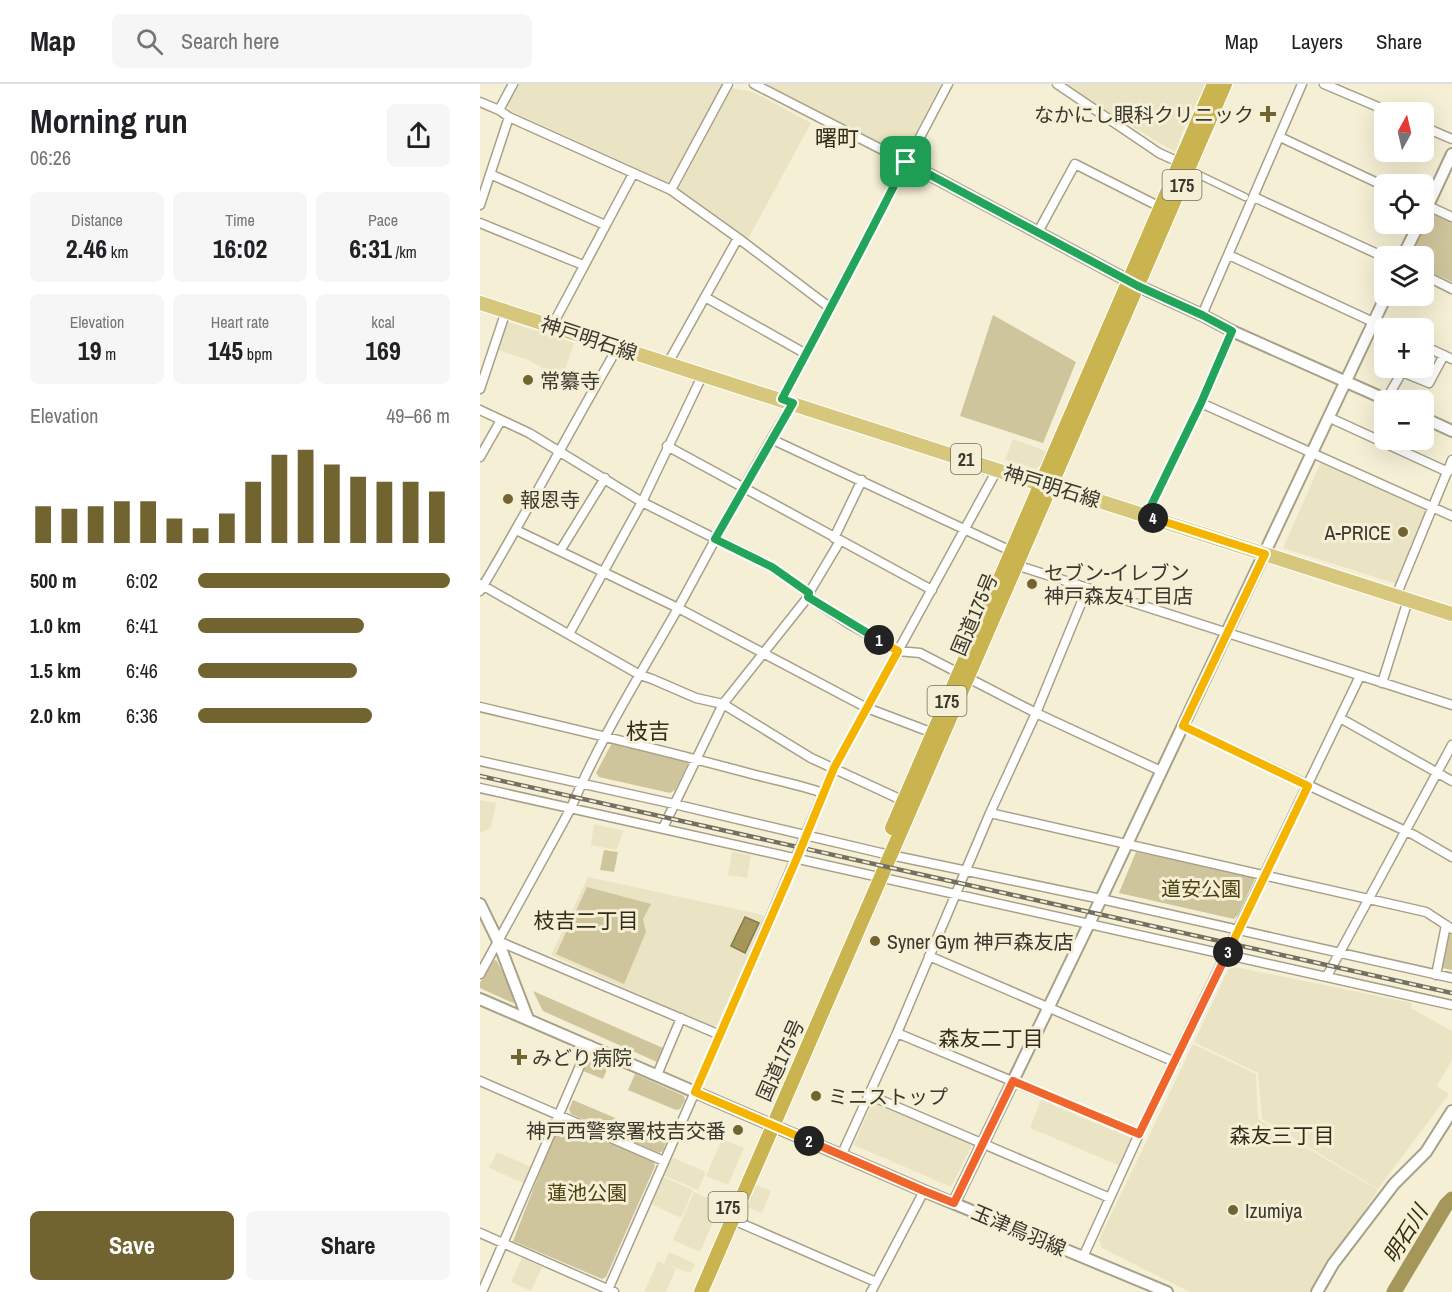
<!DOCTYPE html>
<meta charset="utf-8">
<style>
:root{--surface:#fff;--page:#f6f6f6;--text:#202124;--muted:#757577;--line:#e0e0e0;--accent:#716431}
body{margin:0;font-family:"Archivo Narrow","Noto Sans JP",sans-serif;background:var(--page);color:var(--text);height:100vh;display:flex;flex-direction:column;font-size:22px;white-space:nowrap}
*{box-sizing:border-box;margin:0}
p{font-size:20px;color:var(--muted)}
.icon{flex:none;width:33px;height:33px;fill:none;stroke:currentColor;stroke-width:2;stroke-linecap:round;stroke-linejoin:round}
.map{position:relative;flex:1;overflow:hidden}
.panel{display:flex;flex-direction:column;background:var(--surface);width:480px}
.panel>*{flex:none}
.needle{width:39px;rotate:8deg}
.controls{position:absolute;left:894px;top:18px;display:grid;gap:12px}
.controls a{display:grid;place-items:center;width:60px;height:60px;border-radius:9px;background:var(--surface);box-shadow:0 6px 24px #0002;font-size:30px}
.pin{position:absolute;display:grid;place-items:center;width:51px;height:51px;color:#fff;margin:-26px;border-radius:12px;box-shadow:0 3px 9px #0006}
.km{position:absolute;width:30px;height:30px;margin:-15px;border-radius:50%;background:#222;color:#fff;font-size:16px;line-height:30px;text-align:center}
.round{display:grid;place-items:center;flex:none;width:63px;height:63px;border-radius:9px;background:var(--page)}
.overview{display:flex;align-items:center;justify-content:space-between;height:102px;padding:0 30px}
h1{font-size:33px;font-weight:700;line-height:45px}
.metrics{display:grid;grid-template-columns:repeat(3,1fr);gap:9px;height:102px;padding:6px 30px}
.metrics div{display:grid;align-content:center;border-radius:9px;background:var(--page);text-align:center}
.metrics b{font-size:26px;font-weight:700}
.metrics small{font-size:16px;font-weight:400}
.metrics p{font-size:16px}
.chart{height:168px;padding:12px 30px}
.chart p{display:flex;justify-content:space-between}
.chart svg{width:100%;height:108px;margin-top:6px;stroke:var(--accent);stroke-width:6}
.cta{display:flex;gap:12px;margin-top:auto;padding:12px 30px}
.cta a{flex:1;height:69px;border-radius:9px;background:var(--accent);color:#fff;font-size:24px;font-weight:700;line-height:69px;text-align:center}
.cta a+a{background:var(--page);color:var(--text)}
ul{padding:0 30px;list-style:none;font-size:20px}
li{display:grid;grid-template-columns:96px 72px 1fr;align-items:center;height:45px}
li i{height:15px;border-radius:8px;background:var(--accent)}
header{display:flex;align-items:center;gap:36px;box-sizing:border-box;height:84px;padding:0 30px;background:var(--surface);border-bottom:2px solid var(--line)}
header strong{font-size:28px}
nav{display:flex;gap:33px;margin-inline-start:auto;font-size:21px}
.search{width:420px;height:54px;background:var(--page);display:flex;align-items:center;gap:15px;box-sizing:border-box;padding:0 21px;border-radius:9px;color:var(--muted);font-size:22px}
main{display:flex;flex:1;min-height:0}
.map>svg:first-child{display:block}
.built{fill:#ebe4c4}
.green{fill:#cfc59c}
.water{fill:#a59659;stroke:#857a4c;stroke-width:1.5}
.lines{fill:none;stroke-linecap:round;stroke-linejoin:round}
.river{stroke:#a59659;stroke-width:15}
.pedestrian-casing{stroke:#a7a189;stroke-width:9}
.minor-casing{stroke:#a7a189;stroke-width:11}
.tertiary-casing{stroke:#a7a189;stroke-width:14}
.primary-casing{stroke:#fff;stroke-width:16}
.trunk-casing{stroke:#fff;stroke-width:16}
.pedestrian{stroke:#fff;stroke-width:6}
.minor{stroke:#fff;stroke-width:8}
.tertiary{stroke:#fff;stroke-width:10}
.primary{stroke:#d7c77c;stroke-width:14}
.trunk{stroke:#cab450;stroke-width:14}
.rail-casing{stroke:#737061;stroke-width:4.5}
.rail{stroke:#f5efd5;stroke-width:2;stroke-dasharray:7;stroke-linecap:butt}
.split-1-casing{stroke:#fff;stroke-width:12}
.split-2-casing{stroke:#fff;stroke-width:12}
.split-3-casing{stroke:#fff;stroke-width:12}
.split-4-casing{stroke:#fff;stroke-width:12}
.split-5-casing{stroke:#fff;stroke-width:12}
.split-1{stroke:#22a559;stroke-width:8}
.split-2{stroke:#f5b400;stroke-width:8}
.split-3{stroke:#f0652b;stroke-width:8}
.split-4{stroke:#f5b400;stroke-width:8}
.split-5{stroke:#22a559;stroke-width:8}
.poi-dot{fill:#716431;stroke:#f5efd5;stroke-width:2}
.labels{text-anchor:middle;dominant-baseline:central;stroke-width:6;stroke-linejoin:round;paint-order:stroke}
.shield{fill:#f5efd5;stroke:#726f60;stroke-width:1.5}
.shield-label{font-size:18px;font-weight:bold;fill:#3a382e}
.poi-label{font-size:20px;fill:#3a382e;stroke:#f5efd5;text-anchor:start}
.street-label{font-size:20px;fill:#3a382e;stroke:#f5efd5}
.park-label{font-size:20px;fill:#4e4312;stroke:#f5efd5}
.neighbourhood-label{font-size:21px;fill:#322d18;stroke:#f5efd5}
.water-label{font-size:21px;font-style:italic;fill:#332c0f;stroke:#f5efd5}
.quarter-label{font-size:22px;fill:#322d18;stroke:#f5efd5}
</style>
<header>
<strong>Map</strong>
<div class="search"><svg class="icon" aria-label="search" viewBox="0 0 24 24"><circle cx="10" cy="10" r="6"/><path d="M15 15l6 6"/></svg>Search here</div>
<nav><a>Map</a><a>Layers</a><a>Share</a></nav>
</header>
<main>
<section class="panel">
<div class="overview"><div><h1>Morning run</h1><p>06:26</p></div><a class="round"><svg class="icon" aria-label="share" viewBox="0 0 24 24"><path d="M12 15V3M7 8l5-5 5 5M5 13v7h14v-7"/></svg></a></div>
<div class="metrics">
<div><p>Distance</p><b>2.46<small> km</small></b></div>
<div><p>Time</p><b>16:02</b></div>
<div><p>Pace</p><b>6:31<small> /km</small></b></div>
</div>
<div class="metrics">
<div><p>Elevation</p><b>19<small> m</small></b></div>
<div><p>Heart rate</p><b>145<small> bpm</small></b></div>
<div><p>kcal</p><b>169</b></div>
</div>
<div class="chart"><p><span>Elevation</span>49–66 m</p>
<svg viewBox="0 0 160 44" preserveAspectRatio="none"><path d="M5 44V29M15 44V30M25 44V29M35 44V27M45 44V27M55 44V34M65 44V38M75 44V32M85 44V19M95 44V8M105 44V6M115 44V12M125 44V17M135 44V19M145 44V19M155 44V23"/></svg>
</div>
<ul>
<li><b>500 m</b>6:02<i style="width:100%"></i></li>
<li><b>1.0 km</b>6:41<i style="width:66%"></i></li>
<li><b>1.5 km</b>6:46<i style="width:63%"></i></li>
<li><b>2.0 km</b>6:36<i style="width:69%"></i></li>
</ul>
<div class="cta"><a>Save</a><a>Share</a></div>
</section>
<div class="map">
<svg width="972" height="1208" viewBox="0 0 972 1208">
<rect width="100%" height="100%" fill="#f5efd5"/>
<path class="built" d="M37,0H243L192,96L187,98L31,27L27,22Z
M285,0H461L424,71Z
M587,0H727L708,34L695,68L619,23Z
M252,4L273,8L331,39L268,155L197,110V105Z
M26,237L94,259L84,288L79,293L48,276L18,266Z
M533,355L568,368L562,380L556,385L525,376Z
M841,378L945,424L947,428L917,500L803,464Z
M0,716L16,719L11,744L0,749Z
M114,740L144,747L136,766L111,761Z
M252,768L271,771L267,794L248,791Z
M108,793L283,831L284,835L237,941L232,943L71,871Z
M755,883L932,919L931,924L972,947V976L957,1002L969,1010L898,1105L782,1035L778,989L714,958L748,886Z
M713,960L776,990L778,1035L898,1106L862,1161L847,1176L829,1208H710L622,1164L619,1156Z
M561,1016L656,1056L643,1083L550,1044Z
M396,1020L490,1059L491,1063L471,1103L374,1061L391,1022Z
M242,1055L264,1064L248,1101L226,1092Z
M17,1068L51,1083L44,1099L9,1084Z
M191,1073L226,1088L218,1106L183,1091Z
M183,1093L213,1106L201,1134L171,1120Z
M273,1100L291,1107L282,1129L264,1122Z
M214,1108L241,1120L220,1168L193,1156Z
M189,1168L215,1180L210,1189L186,1180L196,1185L186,1208H164L178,1177L184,1180Z
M42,1174L62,1183L51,1207L31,1198Z"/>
<path class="green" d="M951,130H957L972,137V198L944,185V172H931Z
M513,231L596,278L563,359L480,332Z
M135,657L207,674L209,678L195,706L190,709L119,693L116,689L132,659Z
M124,766L138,768L134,788L120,786Z
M656,768L772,792L775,795L758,831L754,835L639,809Z
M107,803L171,820L163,835L166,848L144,900L76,870Z
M972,850V886L962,884L967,852Z
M12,875L17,877L35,914L33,919L0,904V899Z
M53,907L183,964L177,978L63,927Z
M109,972L129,980L123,995L103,987Z
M155,990L204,1012L205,1016L200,1025L196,1026L148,1006Z
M93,1016L187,1056L183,1067L179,1069L91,1030L89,1025Z
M86,1038L173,1076L175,1082L126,1193L122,1195L33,1157L79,1039Z"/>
<path class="water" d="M265,833L279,839L265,869L251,862Z"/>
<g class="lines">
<path class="river" d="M914,1208L966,1121L972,1115"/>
<defs>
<path id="pedestrian" d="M713,88L765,113"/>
<path id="minor" d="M274,0L426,78
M577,0L679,69L703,80
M844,0L910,28
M0,18L19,26L29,33L191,106L258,154L349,223
M19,26L33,0
M944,43L972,55
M800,53L904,102
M10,90L125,141
M191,106L248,0
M774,113L904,173
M944,120L972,133
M0,121L29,33
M0,139L103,181
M558,148L595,80L684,125
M749,171L906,244
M944,191L972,205
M225,213L326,270
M722,231L822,0
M72,242L153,90
M944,262L972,275
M188,279L258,154
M0,305L26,227
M302,315L468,0
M906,316L922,288L949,299L964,271
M721,319L972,432
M0,326L49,349L162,418L292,483L329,509L328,513L369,540L418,567L440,569L556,629L681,687
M848,333L968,388
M291,355L531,467
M187,362L452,506
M0,373L21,336
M666,432L721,319L752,247
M36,446L198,524L387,624L453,649
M354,454L382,396
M80,467L125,394
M533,480L972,621
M0,500L160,591L172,595L216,614L243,620L331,674L426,718
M0,507C48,427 91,344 138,263
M329,509L360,457
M916,512L972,376
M89,550L162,418L223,290
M902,599L928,516
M0,623C90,644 179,665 268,689C294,696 318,700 343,709
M860,634L972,697
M703,642L934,751L972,773
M0,677L194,720L401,769L621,815L972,894
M0,704L972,921
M510,729L946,828L972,845
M183,744L243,620L328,513
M18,857L240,951
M449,872L695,978
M0,890L91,724C120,655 160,591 197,526C235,457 271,386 313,319
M956,891L966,841
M847,892L972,661
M417,949L659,1050
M177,991L201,934
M0,997L184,1077
M389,1011L630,1114
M361,1072L417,949L510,729L556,629L607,505
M244,1132L396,1198
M0,1149L134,1208
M603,1173L659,1050L880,592
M2,1208L109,961
M127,1208L240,951L354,684L517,386
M391,1208L444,1107"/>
<path id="tertiary" d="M426,78L658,202L722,231L752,247L907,316
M944,130L972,70
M923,172L939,140
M944,334L972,347
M0,820L18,857L48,935
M0,915L444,1107L687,1208
M474,1119L621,815L906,212
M837,1208L853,1180L914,1100L946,1068L972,1027"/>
<path id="primary" d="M0,219L560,400L588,407L972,530"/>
<path id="trunk" d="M412,744L734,0
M221,1208L745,0"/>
</defs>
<use href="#pedestrian" class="pedestrian-casing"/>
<use href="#minor" class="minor-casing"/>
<use href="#tertiary" class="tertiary-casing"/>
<use href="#primary" class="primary-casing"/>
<use href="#trunk" class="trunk-casing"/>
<use href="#pedestrian" class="pedestrian"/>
<use href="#minor" class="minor"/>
<use href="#tertiary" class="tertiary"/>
<use href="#primary" class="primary"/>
<use href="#trunk" class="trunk"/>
<defs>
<path id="rail" d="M0,692L972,909"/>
</defs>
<use href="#rail" class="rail-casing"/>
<use href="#rail" class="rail"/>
</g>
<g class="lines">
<defs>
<path id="split-1" d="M399,556L328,513L329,509L292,483L235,455L313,319L302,315C344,236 386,158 426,78"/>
<path id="split-2" d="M329,1057L215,1008L317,774L354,684L418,567L399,556"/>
<path id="split-3" d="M329,1057L444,1107L474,1119L533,997L659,1050L748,868"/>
<path id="split-4" d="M673,434L785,470L703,642L828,702L748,868"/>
<path id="split-5" d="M426,78L658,202L722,231L752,247L721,319L666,432L673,434"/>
</defs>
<use href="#split-1" class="split-1-casing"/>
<use href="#split-2" class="split-2-casing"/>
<use href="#split-3" class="split-3-casing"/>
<use href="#split-4" class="split-4-casing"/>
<use href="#split-5" class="split-5-casing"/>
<use href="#split-1" class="split-1"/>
<use href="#split-2" class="split-2"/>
<use href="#split-3" class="split-3"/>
<use href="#split-4" class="split-4"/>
<use href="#split-5" class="split-5"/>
</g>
<g class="poi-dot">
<path d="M785 21h6v6h6v6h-6v6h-6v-6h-6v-6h6z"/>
<circle cx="48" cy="296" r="6"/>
<circle cx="28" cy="415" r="6"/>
<circle cx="923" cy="448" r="6"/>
<circle cx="552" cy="500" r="6"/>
<circle cx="395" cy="857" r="6"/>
<path d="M36 964h6v6h6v6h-6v6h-6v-6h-6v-6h6z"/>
<circle cx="336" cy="1012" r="6"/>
<circle cx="258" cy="1046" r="6"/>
<circle cx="753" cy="1126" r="6"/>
</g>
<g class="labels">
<g class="shield">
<rect x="682.5" y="86" width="39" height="30" rx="4.5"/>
<rect x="471" y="360" width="30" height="30" rx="4.5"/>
<rect x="447.5" y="602" width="39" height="30" rx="4.5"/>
<rect x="228.5" y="1108" width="39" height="30" rx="4.5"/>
</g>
<g class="shield-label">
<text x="702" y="101">175</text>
<text x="486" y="375">21</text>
<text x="467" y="617">175</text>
<text x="248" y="1123">175</text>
</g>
<g class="poi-label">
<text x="774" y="30" text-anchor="end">なかにし眼科クリニック</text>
<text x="60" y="296">常纂寺</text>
<text x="40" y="415">報恩寺</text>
<text x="911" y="448" text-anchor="end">A-PRICE</text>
<text x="564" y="488">セブン-イレブン<tspan x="564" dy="23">神戸森友4丁目店</tspan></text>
<text x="407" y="857">Syner Gym 神戸森友店</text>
<text x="52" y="973">みどり病院</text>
<text x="348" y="1012">ミニストップ</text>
<text x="246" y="1046" text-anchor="end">神戸西警察署枝吉交番</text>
<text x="765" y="1126">Izumiya</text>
</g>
<g class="street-label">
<text transform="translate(109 254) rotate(18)">神戸明石線</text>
<text transform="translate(572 402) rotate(17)">神戸明石線</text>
<text transform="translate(494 530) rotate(-67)">国道175号</text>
<text transform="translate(300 976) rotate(-66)">国道175号</text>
<text transform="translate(539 1146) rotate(23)">玉津鳥羽線</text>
</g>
<g class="park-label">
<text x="721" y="804">道安公園</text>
<text x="107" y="1108">蓮池公園</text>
</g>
<g class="neighbourhood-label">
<text x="106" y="836">枝吉二丁目</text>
<text x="511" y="954">森友二丁目</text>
<text x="802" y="1051">森友三丁目</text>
</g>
<g class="water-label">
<text transform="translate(925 1150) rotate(-58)">明石川</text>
</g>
<g class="quarter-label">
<text x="357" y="54">曙町</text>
<text x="168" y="647">枝吉</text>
</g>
</g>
</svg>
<div class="controls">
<a><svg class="needle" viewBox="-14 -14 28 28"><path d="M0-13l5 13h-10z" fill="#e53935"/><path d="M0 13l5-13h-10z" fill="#757577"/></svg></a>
<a><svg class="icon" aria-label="locate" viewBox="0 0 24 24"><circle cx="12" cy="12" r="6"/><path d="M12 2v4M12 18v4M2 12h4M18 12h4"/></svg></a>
<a><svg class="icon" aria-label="layers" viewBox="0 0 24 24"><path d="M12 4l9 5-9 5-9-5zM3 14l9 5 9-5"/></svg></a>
<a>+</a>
<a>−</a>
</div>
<div class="pin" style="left:426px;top:78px;background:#1e9e55"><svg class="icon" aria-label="arrive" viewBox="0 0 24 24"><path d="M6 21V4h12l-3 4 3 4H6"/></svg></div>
<b class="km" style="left:399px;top:556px">1</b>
<b class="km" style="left:329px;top:1057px">2</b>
<b class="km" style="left:748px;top:868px">3</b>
<b class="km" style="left:673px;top:434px">4</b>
</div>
</main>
